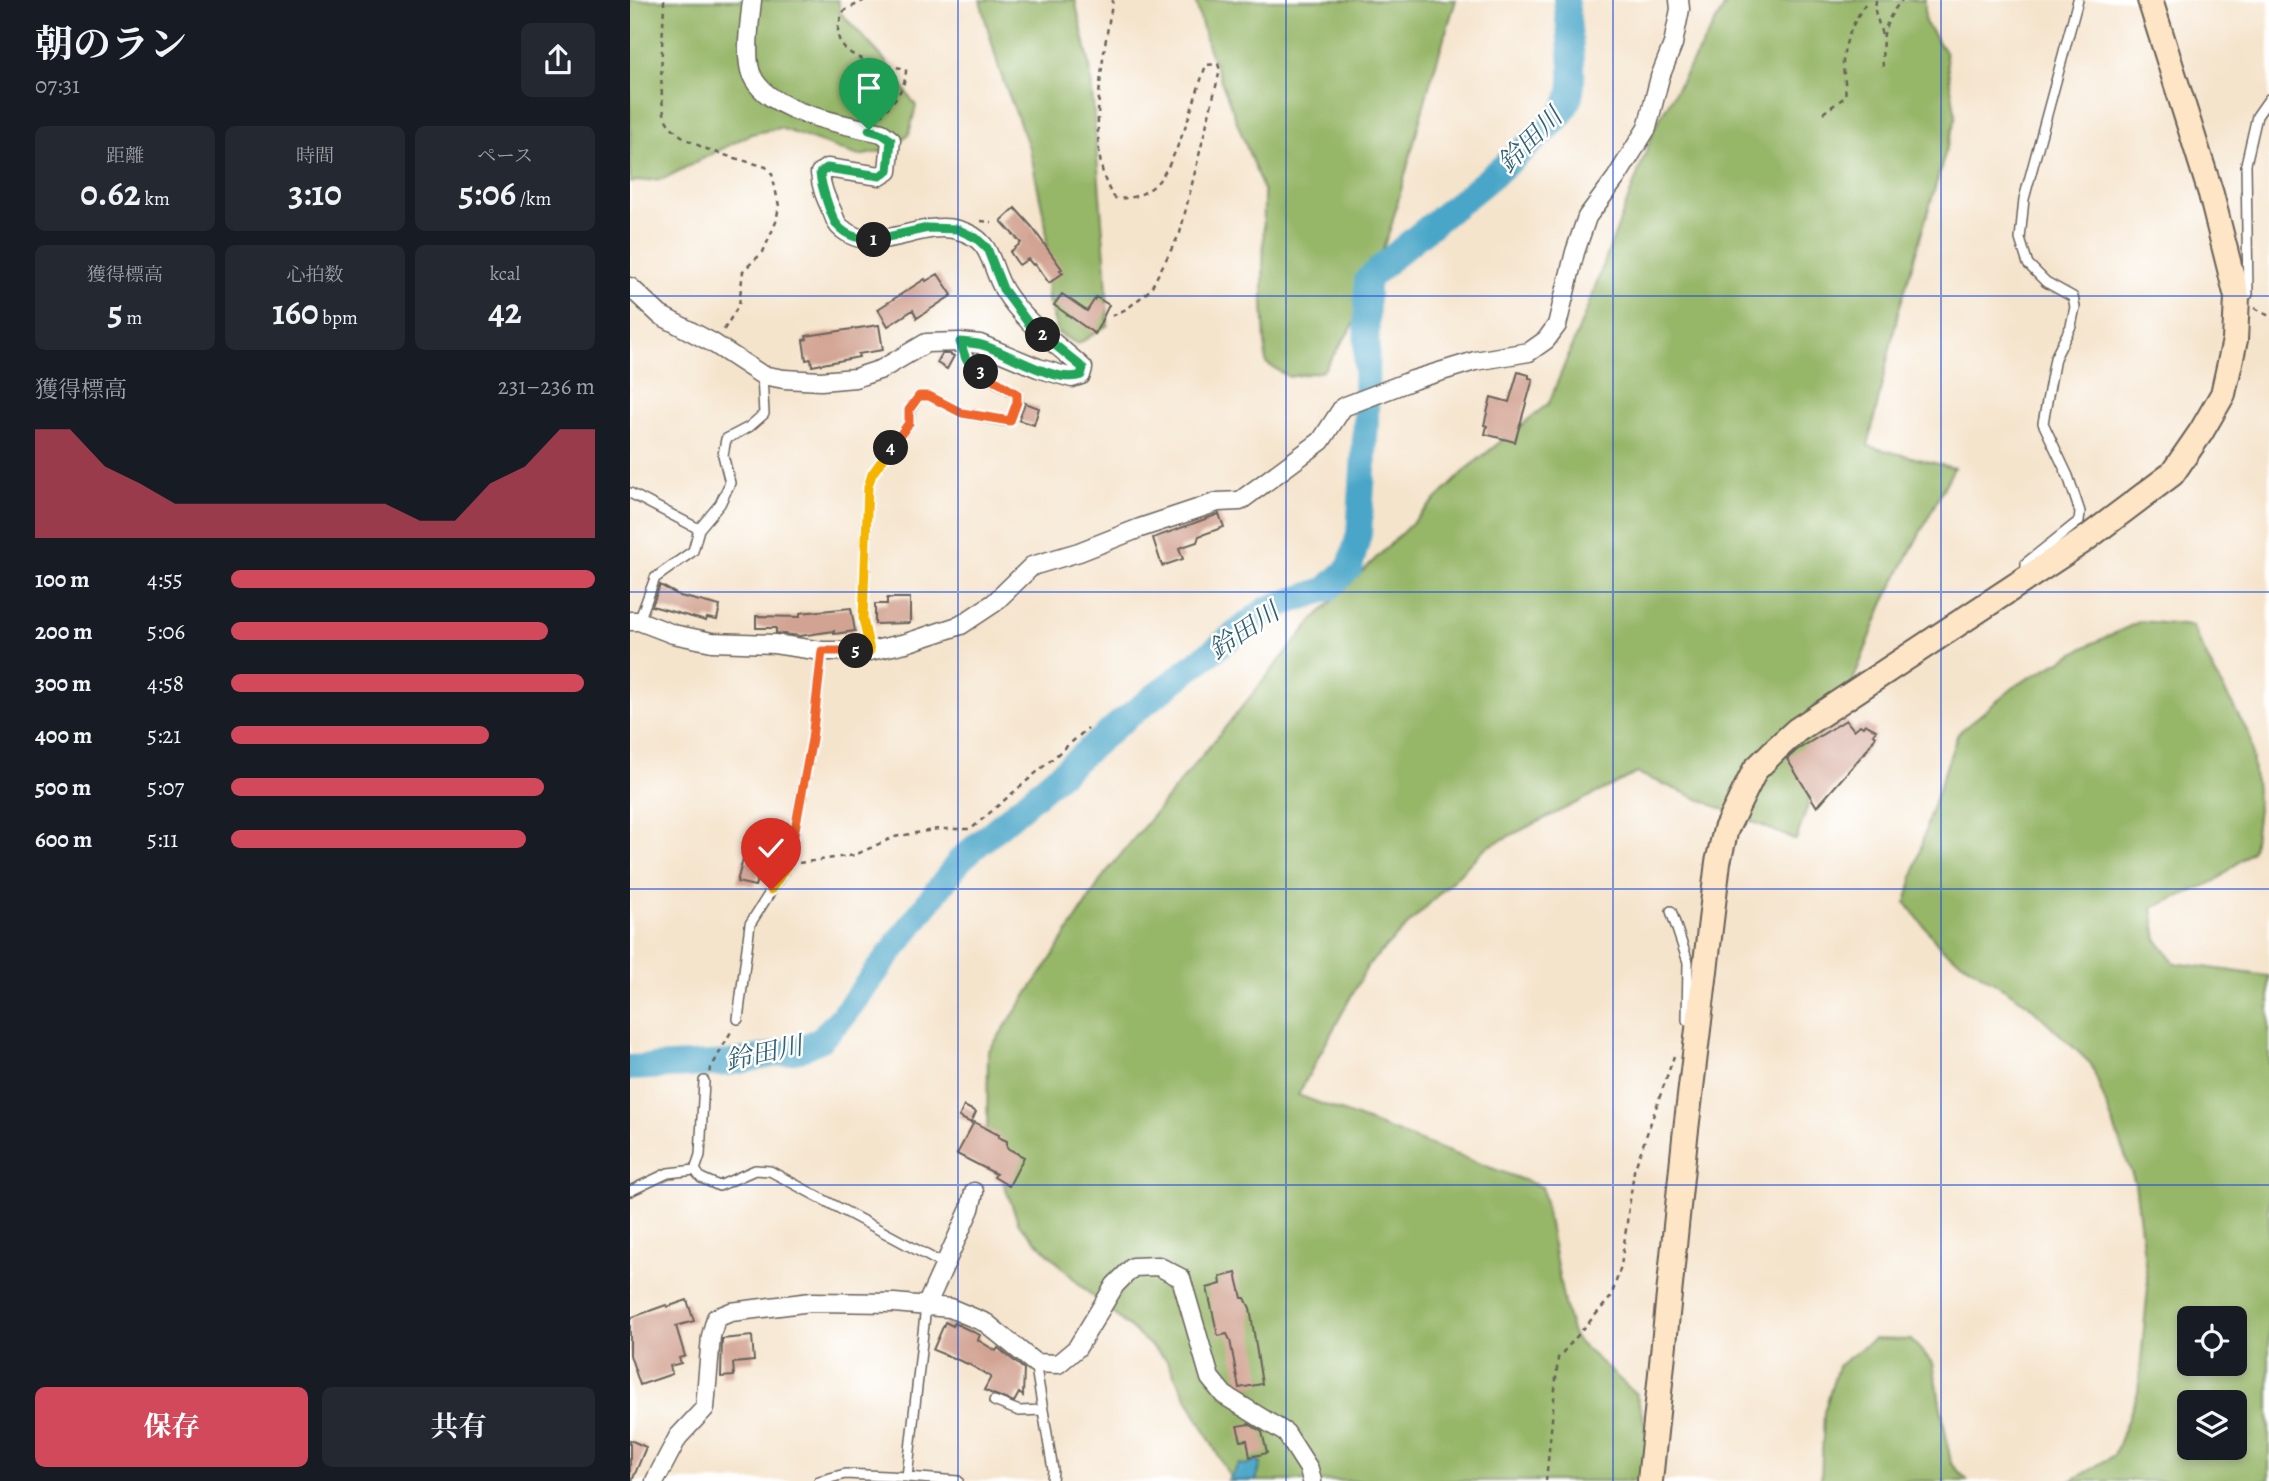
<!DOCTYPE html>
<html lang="ja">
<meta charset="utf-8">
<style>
:root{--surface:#171b24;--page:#242831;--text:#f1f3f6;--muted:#9ea1a6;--accent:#d1495b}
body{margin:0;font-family:Alegreya,"Noto Serif JP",serif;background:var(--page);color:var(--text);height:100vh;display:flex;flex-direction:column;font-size:26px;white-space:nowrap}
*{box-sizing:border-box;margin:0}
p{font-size:23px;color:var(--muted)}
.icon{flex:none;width:38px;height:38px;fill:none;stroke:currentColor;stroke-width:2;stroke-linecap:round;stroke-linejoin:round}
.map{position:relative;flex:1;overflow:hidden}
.sheet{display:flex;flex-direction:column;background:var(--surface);width:630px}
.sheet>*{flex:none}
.fabs{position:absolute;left:1547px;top:1306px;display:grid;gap:14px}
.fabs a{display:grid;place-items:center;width:70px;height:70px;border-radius:10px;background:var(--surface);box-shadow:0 4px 10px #0003;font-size:35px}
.pin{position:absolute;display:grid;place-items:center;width:60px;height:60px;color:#fff;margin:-72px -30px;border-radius:50% 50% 50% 0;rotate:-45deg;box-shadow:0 0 7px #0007}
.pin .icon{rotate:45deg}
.km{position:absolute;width:35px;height:35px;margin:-18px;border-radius:50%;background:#222;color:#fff;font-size:19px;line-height:35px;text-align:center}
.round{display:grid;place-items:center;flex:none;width:74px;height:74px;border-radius:10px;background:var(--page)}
.headline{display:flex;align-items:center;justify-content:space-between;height:119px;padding:0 35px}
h1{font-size:38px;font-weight:700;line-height:52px}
.figures{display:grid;grid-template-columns:repeat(3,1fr);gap:10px;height:119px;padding:7px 35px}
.figures div{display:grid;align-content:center;border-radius:10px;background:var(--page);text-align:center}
.figures b{font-size:35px;font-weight:700}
.figures small{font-size:19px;font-weight:400}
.figures p{font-size:19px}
.chart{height:196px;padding:14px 35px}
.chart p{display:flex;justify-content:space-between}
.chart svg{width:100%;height:126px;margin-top:7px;fill:var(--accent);opacity:.7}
.button{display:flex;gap:14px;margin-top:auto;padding:14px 35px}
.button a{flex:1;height:80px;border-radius:10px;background:var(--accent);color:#fff;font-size:28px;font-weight:700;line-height:80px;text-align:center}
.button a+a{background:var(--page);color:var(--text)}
ul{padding:0 35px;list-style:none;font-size:23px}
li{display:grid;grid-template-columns:112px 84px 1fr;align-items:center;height:52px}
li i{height:18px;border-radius:9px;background:var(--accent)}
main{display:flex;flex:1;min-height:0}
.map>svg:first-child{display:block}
.forest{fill:#96b668;stroke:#596942;stroke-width:2;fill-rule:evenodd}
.water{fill:#49a6c8;stroke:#326172;stroke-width:2}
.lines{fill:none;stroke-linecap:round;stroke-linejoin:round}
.river{stroke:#49a6c8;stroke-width:26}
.building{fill:#d2a392}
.lane-casing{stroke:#68625a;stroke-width:12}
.street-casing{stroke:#68625a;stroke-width:21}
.secondary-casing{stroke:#68625a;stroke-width:28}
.path{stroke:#68625a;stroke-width:2.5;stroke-dasharray:5 5;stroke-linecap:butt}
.lane{stroke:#fff;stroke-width:9}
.street{stroke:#fff;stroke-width:18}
.secondary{stroke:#fde5c5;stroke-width:24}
.split-1-casing{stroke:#fff;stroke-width:14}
.split-2-casing{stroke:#fff;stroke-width:14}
.split-3-casing{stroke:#fff;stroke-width:14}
.split-4-casing{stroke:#fff;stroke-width:14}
.split-5-casing{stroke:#fff;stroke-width:14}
.split-6-casing{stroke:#fff;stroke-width:14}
.split-7-casing{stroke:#fff;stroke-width:14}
.split-1{stroke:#22a559;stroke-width:9}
.split-2{stroke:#22a559;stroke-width:9}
.split-3{stroke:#22a559;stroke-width:9}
.split-4{stroke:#f0652b;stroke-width:9}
.split-5{stroke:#f5b400;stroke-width:9}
.split-6{stroke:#f0652b;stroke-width:9}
.split-7{stroke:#f5b400;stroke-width:9}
.grid{fill:none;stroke:#1d4ed8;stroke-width:2;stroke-opacity:0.55}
.labels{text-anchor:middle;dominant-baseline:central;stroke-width:5;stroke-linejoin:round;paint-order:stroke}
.water-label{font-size:26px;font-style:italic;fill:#326172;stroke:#fff}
</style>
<main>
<section class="sheet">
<div class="headline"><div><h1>朝のラン</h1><p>07:31</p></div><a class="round"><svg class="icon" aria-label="share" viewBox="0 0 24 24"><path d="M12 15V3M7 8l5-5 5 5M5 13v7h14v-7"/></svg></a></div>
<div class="figures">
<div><p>距離</p><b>0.62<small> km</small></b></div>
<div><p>時間</p><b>3:10</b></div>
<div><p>ペース</p><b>5:06<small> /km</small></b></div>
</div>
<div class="figures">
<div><p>獲得標高</p><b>5<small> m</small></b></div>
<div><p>心拍数</p><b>160<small> bpm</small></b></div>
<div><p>kcal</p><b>42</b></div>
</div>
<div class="chart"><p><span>獲得標高</span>231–236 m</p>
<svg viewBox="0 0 160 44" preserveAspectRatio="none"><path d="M0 44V6L10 6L20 19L30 25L40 32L50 32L60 32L70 32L80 32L90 32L100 32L110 38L120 38L130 25L140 19L150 6L160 6V44z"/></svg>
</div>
<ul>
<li><b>100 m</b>4:55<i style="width:100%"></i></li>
<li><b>200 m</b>5:06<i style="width:87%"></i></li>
<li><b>300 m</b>4:58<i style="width:97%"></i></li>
<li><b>400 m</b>5:21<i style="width:71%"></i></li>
<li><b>500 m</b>5:07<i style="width:86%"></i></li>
<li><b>600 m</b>5:11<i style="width:81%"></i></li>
</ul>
<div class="button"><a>保存</a><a>共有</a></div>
</section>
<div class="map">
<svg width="1639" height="1481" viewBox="0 0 1639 1481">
<rect width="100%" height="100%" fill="#fff"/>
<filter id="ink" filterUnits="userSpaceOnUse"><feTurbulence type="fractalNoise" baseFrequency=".0143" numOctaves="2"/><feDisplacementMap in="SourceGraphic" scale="14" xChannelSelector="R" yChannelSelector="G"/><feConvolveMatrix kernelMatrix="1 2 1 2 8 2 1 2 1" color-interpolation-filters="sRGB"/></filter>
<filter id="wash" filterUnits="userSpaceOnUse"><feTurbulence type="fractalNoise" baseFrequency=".00686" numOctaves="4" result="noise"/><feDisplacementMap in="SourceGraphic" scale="28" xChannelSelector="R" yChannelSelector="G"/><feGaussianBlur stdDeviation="1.57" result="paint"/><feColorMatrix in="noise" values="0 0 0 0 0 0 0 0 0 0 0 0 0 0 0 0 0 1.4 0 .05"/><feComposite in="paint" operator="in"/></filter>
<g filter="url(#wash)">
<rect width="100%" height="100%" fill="#f5e4cc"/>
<path class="forest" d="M0,0H208L210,12L253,58L286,106L279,134L258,150L229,156L150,128L121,134L33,179L0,182Z
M350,0H445L460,66L476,271L478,325L448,344L428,333L418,300L416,227L400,150L370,72Z
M565,0H826L800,83L761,227L724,324L693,371L659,377L636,363L633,303L634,192L578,47Z
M1098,0H1295V22L1315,52L1326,117L1268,313L1238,446L1324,468L1254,602L1203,732L1166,840L1007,773L855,848L738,965L668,1095L912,1187L934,1303L944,1338L1006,1394L1028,1467L1025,1481H602L536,1359L450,1285L389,1224L357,1139L358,1052L419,962L474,875L684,619L840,466L919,403L953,319L1026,125Z
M1511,621L1562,626L1584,672L1620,736L1628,809L1623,850L1586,881L1522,908L1527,940L1545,963L1639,976V1481H1441L1484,1455L1508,1392L1518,1287L1505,1183L1461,1064L1398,1004L1312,949L1276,903L1299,817L1328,733L1388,684L1461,644ZM1559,1318H1605V1363H1559ZM1559,1402H1605V1447H1559Z
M1244,1339L1281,1340L1303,1363L1321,1463L1338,1481H1191L1194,1412L1208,1366Z"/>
<path class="water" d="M627,1459L631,1464L626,1481H598L609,1464L617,1465Z"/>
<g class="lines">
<path class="river" d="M0,1068L99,1063L169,1050L191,1039L212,1017L331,859L486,726L637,609L697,589L720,567L729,534L736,421L737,280C787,233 844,194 896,147C912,132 934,118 940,96C946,75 938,23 936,0"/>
</g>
<g id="blocks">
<path class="building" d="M385,208L402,227L432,269L430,270L433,273L419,283L405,264L403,265L398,259L389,265L380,252L391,243L371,221Z
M308,274L322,295L287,318L283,310L258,326L248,309L295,279L296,281Z
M432,294L457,311L466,297L479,305L465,334L424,305Z
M249,325L253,350L228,354L229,357L182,366L181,359L176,360L173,340L177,339L176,336Z
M312,354H320L324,356L317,369L307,363Z
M888,372L899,375V378L903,379L885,442L855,434L857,426L854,425L861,397L879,402Z
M395,403L409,408L404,425L388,420Z
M589,514L594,527L569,536L567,542L549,548L553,559L532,566L523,538Z
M30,585L50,596L90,606L87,620L77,618L76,621L22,606Z
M257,598H280V623L245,624V604H257Z
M221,608L225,631L204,634V631L170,636L146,633V628H126V616L170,617V613Z
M1216,720L1224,730L1230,725L1233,727L1235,724L1246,730L1243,734L1246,736L1236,751L1187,807L1157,759L1167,750Z
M113,859L132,863L125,886L107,882Z
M334,1106L346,1112L341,1123L329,1117Z
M344,1122L369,1135L368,1137L377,1141V1148L394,1157L379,1186L364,1177L366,1174L327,1154Z
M606,1273L612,1298H615L620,1308L632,1384L609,1388L600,1340L597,1334L588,1336L577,1288L591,1284L590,1277Z
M57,1300L64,1321L46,1326L55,1356L49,1358L51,1363L40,1366L42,1374L10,1385L0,1355V1318L36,1305L37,1307Z
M315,1322L323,1326L324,1323L350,1335L348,1340L366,1351L368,1348L394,1369L393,1396L389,1393L384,1402L363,1394L354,1390L361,1377L338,1364L303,1350Z
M122,1336L124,1361L103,1363L104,1376L91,1377L92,1339Z
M619,1424L632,1432L637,1453L620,1457L617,1440L611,1441L607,1426Z
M0,1440L16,1447L2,1481H0Z"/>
</g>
</g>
<g filter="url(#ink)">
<use href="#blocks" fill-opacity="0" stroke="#68625a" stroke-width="2"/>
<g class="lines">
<defs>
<path id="lane" d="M1611,296L1618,294L1616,164L1627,116L1639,99
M0,493L69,529
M1396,573V563L1449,521L1450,512L1438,476L1413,423L1425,358L1441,326L1445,307L1443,297L1416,282L1398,264L1390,239L1394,199L1448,0
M9,621L25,578L63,551L69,529L90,504L100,483L93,455L96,439L119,427L134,414L132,375
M240,651L233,619L238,487L242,474L279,423L280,410L289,396H299L332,413L375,421L380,420L388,402L387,394C361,379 341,372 330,342
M1041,911L1058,962L1057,1020H1066
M108,1019L120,924L158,864L182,739L192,651
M65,1170L71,1178L89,1186L125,1170L140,1171L315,1265
M0,1191L38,1173L65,1170L70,1155L74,1081
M405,1362L423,1470L422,1481
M364,1401L389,1411L413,1410
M277,1477L328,1481
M189,1481L215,1474L277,1477L296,1306"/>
<path id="street" d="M0,287L30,315L83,343L132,375L154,379L191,381L225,378L252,369L296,343L330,342L350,344L408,368L442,378L451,375L453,368C425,342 395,324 374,290C359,264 363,239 328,230C288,219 245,259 210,227C205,223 204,214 201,209C195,196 191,187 190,173L197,168L250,176L258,171L261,140L252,133C215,124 125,112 119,65C116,45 120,20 122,0
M0,621H9L43,634L82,642L144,644L192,651H240L276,643L331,625L364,603L402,566L449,552L510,528L588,502L610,501L691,441L713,407L783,380L845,361L899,352L916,340L927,325L945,252L957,217L986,178L1017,128L1030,77L1043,44L1050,9L1049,0
M296,1306L340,1209L344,1192
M25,1481L48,1437L75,1408L81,1336L86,1318L101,1312L181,1302L264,1303L320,1308L356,1323L405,1363L428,1364L447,1348L485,1285L503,1267L528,1266L551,1278L580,1378L594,1395L656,1433L679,1469L682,1481"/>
<path id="secondary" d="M1020,1481L1055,1138L1088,862L1096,829L1125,770L1147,748L1167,730L1453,541L1542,474L1571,432L1593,394L1605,340L1607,297L1581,194L1520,0"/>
</defs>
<use href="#lane" class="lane-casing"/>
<use href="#street" class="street-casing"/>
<use href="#secondary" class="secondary-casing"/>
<path class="path" d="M34,0C34,23 26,109 38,123C59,150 105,157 136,167L142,174L149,206L146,222L133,252L113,271L109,305L93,331
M235,0L214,11C190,58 243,62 276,69C276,89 264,101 251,115
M1246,0L1245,11L1252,35
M1253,67C1251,39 1253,22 1272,0
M1193,113L1215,97C1217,85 1213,75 1213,63C1213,43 1226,16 1238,0
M351,221L362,222
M1625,308L1639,316
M482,316L498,308L520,290L550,233L590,70L588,64L576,65C565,96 547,163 525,185C514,195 499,200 485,198C453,161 474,46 483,0
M169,863L225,855L264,837L308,829H341L458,728
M79,1072L103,1028
M916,1481L928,1358L981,1297L991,1266L1004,1171L1044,1056"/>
<use href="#lane" class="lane"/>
<use href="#street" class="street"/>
<use href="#secondary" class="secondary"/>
</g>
</g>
<g class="lines" filter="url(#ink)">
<defs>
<path id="split-1" d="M239,130L252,134L261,140L258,171L250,176L197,168L190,173C191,185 201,218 208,226C216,236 233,240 244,240"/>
<path id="split-2" d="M244,240L298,228L327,229L346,238L357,248L373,289L399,324L413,335"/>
<path id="split-3" d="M351,372L336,359L330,342C337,343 345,343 352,345C378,352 426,385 451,375L453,368L413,335"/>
<path id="split-4" d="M261,448L279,423V410L289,396H299L332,413L380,421L387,402V394L351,372"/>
<path id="split-5" d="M226,651H240L233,619L238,487L242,474L261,448"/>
<path id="split-6" d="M163,840L182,739L192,651H226"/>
<path id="split-7" d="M141,890L158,864L163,840"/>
</defs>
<use href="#split-1" class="split-1-casing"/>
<use href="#split-2" class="split-2-casing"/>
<use href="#split-3" class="split-3-casing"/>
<use href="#split-4" class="split-4-casing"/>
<use href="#split-5" class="split-5-casing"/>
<use href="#split-6" class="split-6-casing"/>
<use href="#split-7" class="split-7-casing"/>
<use href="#split-1" class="split-1"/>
<use href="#split-2" class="split-2"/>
<use href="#split-3" class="split-3"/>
<use href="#split-4" class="split-4"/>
<use href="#split-5" class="split-5"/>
<use href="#split-6" class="split-6"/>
<use href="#split-7" class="split-7"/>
</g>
<path class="grid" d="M328,0V1481M656,0V1481M983,0V1481M1311,0V1481M0,296H1639M0,592H1639M0,889H1639M0,1185H1639"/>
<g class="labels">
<g class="water-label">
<text transform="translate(900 140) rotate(-45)">鈴田川</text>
<text transform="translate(614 631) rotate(-34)">鈴田川</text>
<text transform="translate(134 1053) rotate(-12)">鈴田川</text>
</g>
</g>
</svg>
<div class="fabs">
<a><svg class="icon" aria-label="locate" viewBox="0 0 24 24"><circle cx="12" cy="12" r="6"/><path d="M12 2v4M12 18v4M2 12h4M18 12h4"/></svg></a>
<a><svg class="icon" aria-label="layers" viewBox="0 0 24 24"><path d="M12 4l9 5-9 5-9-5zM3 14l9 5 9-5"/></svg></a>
</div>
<div class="pin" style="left:239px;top:130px;background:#1e9e55"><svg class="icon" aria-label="arrive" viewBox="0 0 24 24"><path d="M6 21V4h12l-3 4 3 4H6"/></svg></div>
<div class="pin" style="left:141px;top:890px;background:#d93025"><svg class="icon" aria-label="check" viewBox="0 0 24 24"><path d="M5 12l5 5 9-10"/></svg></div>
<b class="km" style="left:244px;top:240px">1</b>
<b class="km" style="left:413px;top:335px">2</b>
<b class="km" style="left:351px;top:372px">3</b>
<b class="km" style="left:261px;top:448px">4</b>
<b class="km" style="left:226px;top:651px">5</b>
</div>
</main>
